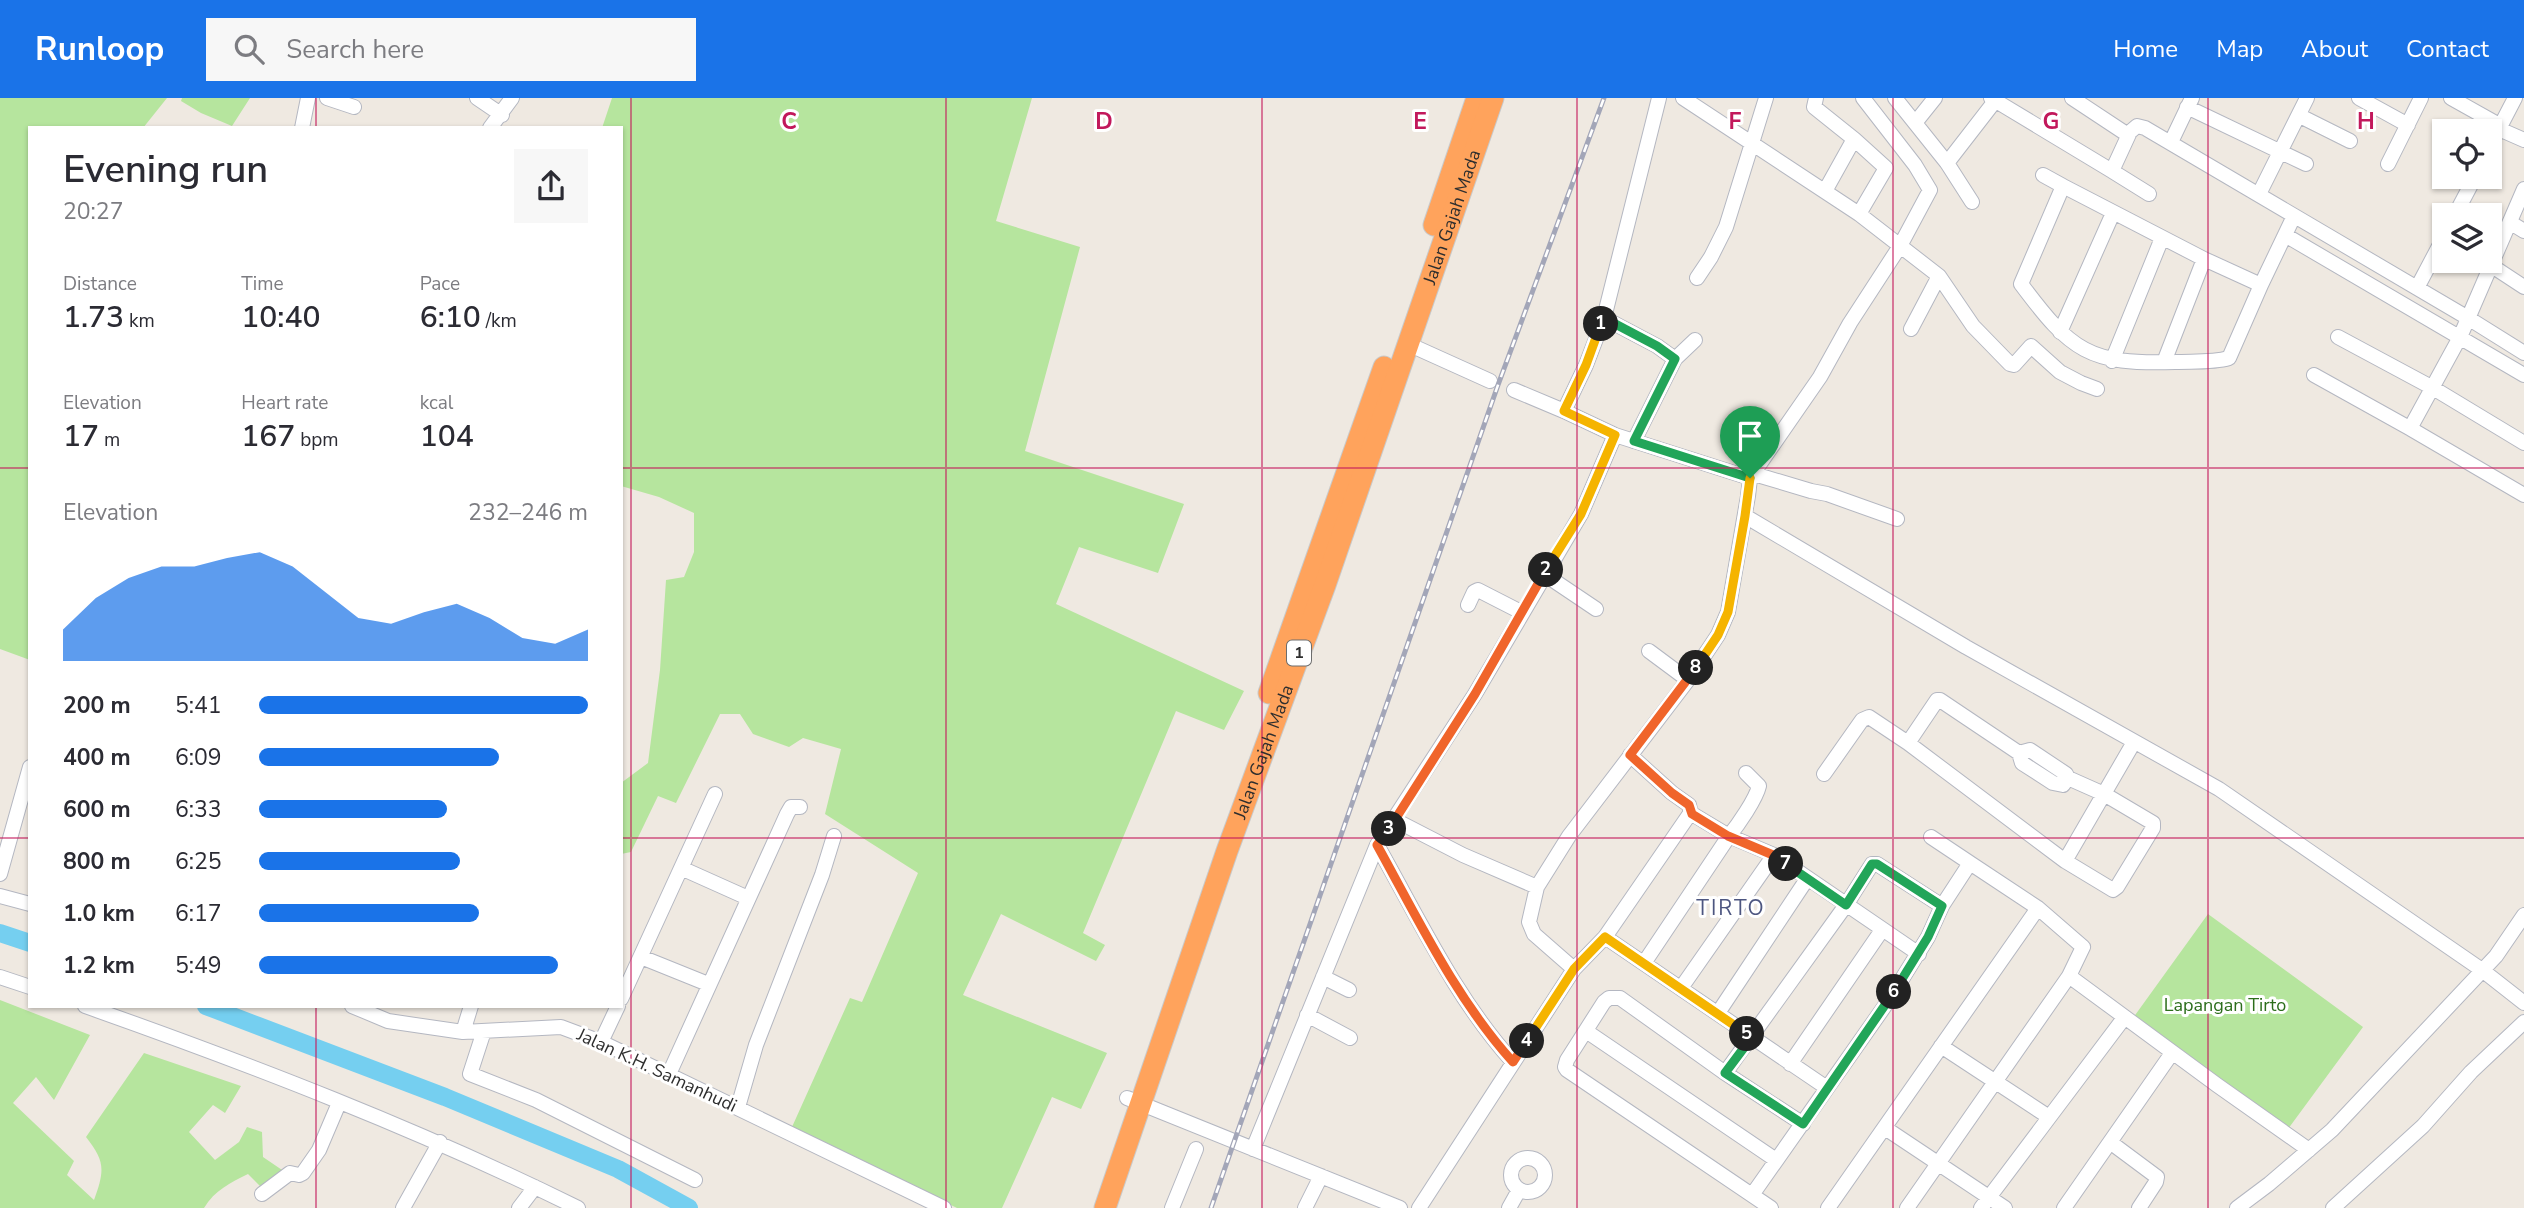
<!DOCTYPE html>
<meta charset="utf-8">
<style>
:root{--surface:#fff;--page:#f7f7f7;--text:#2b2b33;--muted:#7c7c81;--accent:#1a73e8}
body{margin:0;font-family:"Nunito Sans",sans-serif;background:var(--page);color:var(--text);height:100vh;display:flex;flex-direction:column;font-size:26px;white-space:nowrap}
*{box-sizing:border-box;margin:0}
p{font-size:23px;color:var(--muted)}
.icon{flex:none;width:38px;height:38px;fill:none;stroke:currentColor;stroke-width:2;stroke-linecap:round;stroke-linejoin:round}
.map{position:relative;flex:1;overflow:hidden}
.sheet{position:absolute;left:28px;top:28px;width:595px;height:882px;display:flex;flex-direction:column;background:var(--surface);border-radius:0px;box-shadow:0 2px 5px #0004}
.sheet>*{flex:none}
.fabs{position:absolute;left:2432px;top:21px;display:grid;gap:14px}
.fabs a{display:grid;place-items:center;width:70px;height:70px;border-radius:0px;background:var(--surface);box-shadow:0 2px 5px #0004;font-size:35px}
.pin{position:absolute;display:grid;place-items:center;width:60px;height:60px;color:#fff;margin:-72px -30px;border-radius:50% 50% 50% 0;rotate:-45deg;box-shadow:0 0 7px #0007}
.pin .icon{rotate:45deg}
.km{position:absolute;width:35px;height:35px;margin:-18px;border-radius:50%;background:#222;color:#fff;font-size:19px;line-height:35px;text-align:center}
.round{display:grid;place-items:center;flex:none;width:74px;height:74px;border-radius:0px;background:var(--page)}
.headline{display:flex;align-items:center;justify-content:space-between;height:119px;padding:0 35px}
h1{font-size:38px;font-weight:600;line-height:52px}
.stats{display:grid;grid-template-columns:repeat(3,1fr);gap:10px;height:119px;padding:7px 35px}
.stats div{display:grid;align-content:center}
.stats b{font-size:30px;font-weight:600}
.stats small{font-size:19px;font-weight:400}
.stats p{font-size:19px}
.chart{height:196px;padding:14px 35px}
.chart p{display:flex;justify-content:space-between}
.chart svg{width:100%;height:126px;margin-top:7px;fill:var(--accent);opacity:.7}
ul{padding:0 35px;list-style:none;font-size:23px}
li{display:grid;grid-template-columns:112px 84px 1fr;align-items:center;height:52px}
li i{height:18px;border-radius:9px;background:var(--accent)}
header{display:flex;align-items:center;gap:42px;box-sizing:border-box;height:98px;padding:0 35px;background:var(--accent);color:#fff}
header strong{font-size:33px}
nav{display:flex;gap:38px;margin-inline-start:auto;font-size:24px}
.search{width:490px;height:63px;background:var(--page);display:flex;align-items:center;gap:18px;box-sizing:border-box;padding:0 24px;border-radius:0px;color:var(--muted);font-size:26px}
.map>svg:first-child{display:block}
.green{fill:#b6e59e}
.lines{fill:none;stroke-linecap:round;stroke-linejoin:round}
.river{stroke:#75cff0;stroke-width:18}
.minor-casing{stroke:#b4b7c1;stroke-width:16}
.highway-casing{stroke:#c9c9c9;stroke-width:23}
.minor{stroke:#fff;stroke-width:14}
.highway{stroke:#ffa35c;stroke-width:21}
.rail-casing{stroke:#a3a6b8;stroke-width:5}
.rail{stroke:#fff;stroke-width:2.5;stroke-dasharray:8;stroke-linecap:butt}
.split-1-casing{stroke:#fff;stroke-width:14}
.split-2-casing{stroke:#fff;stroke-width:14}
.split-3-casing{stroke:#fff;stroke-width:14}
.split-4-casing{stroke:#fff;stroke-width:14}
.split-5-casing{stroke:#fff;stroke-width:14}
.split-6-casing{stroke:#fff;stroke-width:14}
.split-7-casing{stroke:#fff;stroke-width:14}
.split-8-casing{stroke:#fff;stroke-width:14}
.split-9-casing{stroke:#fff;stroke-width:14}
.split-1{stroke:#22a559;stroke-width:9}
.split-2{stroke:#f5b400;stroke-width:9}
.split-3{stroke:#f0652b;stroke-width:9}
.split-4{stroke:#f0652b;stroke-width:9}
.split-5{stroke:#f5b400;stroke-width:9}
.split-6{stroke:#22a559;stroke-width:9}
.split-7{stroke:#22a559;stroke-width:9}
.split-8{stroke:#f0652b;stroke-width:9}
.split-9{stroke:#f5b400;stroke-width:9}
.grid{fill:none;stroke:#c2185b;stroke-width:2;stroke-opacity:0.55}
.labels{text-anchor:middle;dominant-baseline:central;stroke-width:6;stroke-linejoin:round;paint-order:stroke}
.shield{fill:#fff;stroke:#6d6d6d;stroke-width:2}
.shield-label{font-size:16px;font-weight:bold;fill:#2e2e2e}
.street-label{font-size:18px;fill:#2e2e2e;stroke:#fff}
.park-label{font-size:18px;fill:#2c6e1b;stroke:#fff}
.quarter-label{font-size:21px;letter-spacing:2px;fill:#4d5680;stroke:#fff}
.grid-label{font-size:23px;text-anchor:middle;font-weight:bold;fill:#c2185b;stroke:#fff;stroke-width:6;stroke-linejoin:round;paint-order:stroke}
</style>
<header>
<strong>Runloop</strong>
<div class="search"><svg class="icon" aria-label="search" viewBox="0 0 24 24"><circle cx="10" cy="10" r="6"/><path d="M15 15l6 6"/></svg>Search here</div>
<nav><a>Home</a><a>Map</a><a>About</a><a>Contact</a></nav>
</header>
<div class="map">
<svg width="2524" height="1110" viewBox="0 0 2524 1110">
<rect width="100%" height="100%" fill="#efe9e1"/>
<path class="green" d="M0,0H167L143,30H30V562L0,551Z
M182,0H250L232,28L201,15L181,3Z
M612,0H1032L996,123L1080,149L1025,353L1184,406L1158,475L1079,449L1056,506L1244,593L1224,632L1176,613L1083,835L1105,847L1096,863L1001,816L963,897L1107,955L1081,1011L1052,999L1002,1110H957L792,1029L850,900L862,904L918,775L825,716L841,651L803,640L789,649L753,636L740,616H720L676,705L658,698L631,754L621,756V685L648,665L660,572L666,482L684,479L694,454V415L659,399L621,388V30H602Z
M2208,816L2363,929L2288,1031L2133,920Z
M0,902L90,937L54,1002L36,979L13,1005L74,1063L67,1077L94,1102C105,1072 105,1063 86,1039L144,955L241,988L225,1015L213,1007L189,1034L215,1062L239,1044L247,1029L262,1034L263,1059L285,1074L263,1091L248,1076C230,1085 215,1092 204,1110H0Z"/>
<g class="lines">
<path class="river" d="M0,835L30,845
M206,908L445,999L618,1071L689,1110"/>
<defs>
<path id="minor" d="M327,0L354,9
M477,0L502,17
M1683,0L1859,116L1939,178L1973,228L2010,266L2014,267L2031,248L2060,274L2081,285L2097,291
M1816,0L1814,9L1854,41L1825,93
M1895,0L1947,65L1972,104
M1991,0L2112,73L2130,34L2137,28L2145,30L2468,220L2524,255
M2072,0L2128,37
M2359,0L2408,27
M2451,0L2501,28
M2187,9L2306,66
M2300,18L2350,43
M1915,25L1935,0
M302,30L308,0
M490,30L512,0
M2499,31L2524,42
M1854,41L1886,70L1859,116
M2171,44L2192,0
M2490,48L2515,0
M1947,65L1995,3
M2388,66L2421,0
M2112,73L2149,96
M2043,77L2063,88
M2063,88L2204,161L2261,187L2229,260C2212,265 2192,263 2175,264C2089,267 2071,253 2021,186Z
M2524,91L2460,239L2413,325L2411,331L2524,397
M2259,96L2307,0
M2455,117L2475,79
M2511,125L2524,133
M2285,137L2524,277
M2492,168L2524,189
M1697,180L1711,159L1726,129L1766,0
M2261,187L2294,118
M2417,190L2445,137
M1604,220L1657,248L1675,261
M1911,231L1939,178
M2060,234L2113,115
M2338,239L2433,290L2524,345
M1408,246L1490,283
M2112,263L2162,140
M2164,264L2204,161
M2314,277L2411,331
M1514,292L1564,313
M1634,343L1675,261L1695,242
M1754,376L1811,393L1827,396L1897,421
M1750,380L1820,279L1850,225L1900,148L1930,92L1915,67L1863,0
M1745,418L1966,549L2219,691L2482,872L2524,905
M1544,476L1596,511
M1468,507L1474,494L1478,492L1521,514
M1649,553L1688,582
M1908,645L1937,602H1940L2019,655L2022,665L2053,685L2063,687L2068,680
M2019,655L2030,652L2066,676L2068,680L2104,696L2153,725V730L2117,789L2113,792L2065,763
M1630,657L1672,695L1689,707L1691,716
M1824,676L1862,622L1869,619L1908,645L2065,763L2134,644
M1395,722L1463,757L1537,789
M1931,739L1970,765
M1377,747C1419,821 1456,901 1513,964
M681,770L748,800
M0,776L30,669
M0,798L30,806
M1605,839L1827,990
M641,859L708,886
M1644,865L1729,738C1738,727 1756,701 1759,688L1746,675
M1574,871L1534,836L1529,824L1537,789L1569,738L1688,582L1718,537L1728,514L1748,398L1750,380L1615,337
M2069,878L2217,987L2309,1052
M0,879L30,889
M1323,879L1349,892
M1681,890L1774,757
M621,901L715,696
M85,908C252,967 418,1031 578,1110
M352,908L388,923L463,934L561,929L601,944L944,1110
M1718,915L1807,781
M1307,917L1350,940
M484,933L470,976L536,1002L695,1082
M1586,933L1776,1062
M463,934L471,908
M601,944L618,908
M1941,948L2049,1019
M1790,966L1882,832
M1725,975L1846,807L1872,766H1877L1942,808
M669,976L787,716L791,709H800
M1127,1000L1400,1110
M738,1009L756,947L822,777L834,738
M1885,1030L2005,1110
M2110,1044L2157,1079L2156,1084L2139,1110
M1253,1051L1377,747L1475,596L1581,416L1612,344L1615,337L1564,313L1586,267L1604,220L1659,0
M1511 1077a17 17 0 1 1 34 0a17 17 0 1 1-34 0Z
M262,1096L290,1075L299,1077L303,1075L319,1052L339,1005
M1752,1097L1889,902L1928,839L1942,808L1970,765L2038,810L2083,849L2069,878L1907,1110
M403,1110L440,1044
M519,1110L535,1089
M1172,1110L1196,1051
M1305,1110L1321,1078
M1419,1110L1574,871L1605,839L1689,717H1694L1729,738L1774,757L1919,856
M1509,1110L1519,1092
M1771,1110L1567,972L1565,969L1567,962L1604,904L1609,900H1620L1725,975L1803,1026
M1828,1110L2038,810
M1981,1110L2124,920
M2064,1110L2172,955
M2237,1110L2269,1086L2332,1032L2496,858L2524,817
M2333,1110L2423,1028L2471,974L2524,924"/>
<g id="highway">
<path d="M1434,127L1477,0"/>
<path d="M1269,595L1384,269"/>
<path id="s1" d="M1105,1110L1227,753L1325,487L1493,0"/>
</g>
</defs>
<use href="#minor" class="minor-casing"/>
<use href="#highway" class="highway-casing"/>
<use href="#minor" class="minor"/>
<use href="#highway" class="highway"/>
<defs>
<path id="rail" d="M1211,1110L1498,287L1604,0"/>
</defs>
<use href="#rail" class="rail-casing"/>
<use href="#rail" class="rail"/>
</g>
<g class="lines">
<defs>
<path id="split-1" d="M1601,226L1604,220L1657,248L1675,261L1634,343L1750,380"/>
<path id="split-2" d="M1546,472L1581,416L1615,337L1564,313L1586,267L1601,226"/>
<path id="split-3" d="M1389,731L1475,596L1546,472"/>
<path id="split-4" d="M1389,731L1377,747C1418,821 1456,901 1513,964L1527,943"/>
<path id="split-5" d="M1527,943L1574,871L1605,839L1747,936"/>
<path id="split-6" d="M1747,936L1752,939L1725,975L1803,1026L1894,894"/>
<path id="split-7" d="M1786,766L1846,807L1872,766H1877L1942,808L1928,839L1894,894"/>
<path id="split-8" d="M1696,570L1630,657L1672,695L1689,707L1692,716L1728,738L1773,757L1786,766"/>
<path id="split-9" d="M1696,570L1718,537L1728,514L1745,418L1750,380"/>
</defs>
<use href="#split-1" class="split-1-casing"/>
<use href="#split-2" class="split-2-casing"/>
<use href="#split-3" class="split-3-casing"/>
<use href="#split-4" class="split-4-casing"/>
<use href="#split-5" class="split-5-casing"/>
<use href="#split-6" class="split-6-casing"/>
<use href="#split-7" class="split-7-casing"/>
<use href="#split-8" class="split-8-casing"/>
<use href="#split-9" class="split-9-casing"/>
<use href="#split-1" class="split-1"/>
<use href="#split-2" class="split-2"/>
<use href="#split-3" class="split-3"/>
<use href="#split-4" class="split-4"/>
<use href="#split-5" class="split-5"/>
<use href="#split-6" class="split-6"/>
<use href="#split-7" class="split-7"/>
<use href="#split-8" class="split-8"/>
<use href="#split-9" class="split-9"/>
</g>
<path class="grid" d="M316,0V30M631,0V1110M946,0V1110M1262,0V1110M1577,0V1110M1893,0V1110M2208,0V1110M0,370H30M621,370H2524M0,740H30M621,740H2524M316,908V1110"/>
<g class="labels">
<rect class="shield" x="1287" y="542.5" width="24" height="25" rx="5"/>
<g class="shield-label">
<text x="1299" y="555">1</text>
</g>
<g class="street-label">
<text stroke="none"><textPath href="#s1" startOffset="1050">Jalan Gajah Mada</textPath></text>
<text stroke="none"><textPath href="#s1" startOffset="483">Jalan Gajah Mada</textPath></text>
<text transform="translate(657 972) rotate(25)">Jalan K.H. Samanhudi</text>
</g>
<g class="park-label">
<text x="2225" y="907">Lapangan Tirto</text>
</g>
<g class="quarter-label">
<text x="1731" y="810">TIRTO</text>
</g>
</g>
<g class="grid-label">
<text x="789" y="31">C</text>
<text x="1104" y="31">D</text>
<text x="1420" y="31">E</text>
<text x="1735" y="31">F</text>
<text x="2051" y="31">G</text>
<text x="2366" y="31">H</text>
</g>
</svg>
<div class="fabs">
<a><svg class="icon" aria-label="locate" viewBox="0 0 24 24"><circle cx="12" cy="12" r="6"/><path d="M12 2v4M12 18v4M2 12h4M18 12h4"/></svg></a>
<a><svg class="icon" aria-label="layers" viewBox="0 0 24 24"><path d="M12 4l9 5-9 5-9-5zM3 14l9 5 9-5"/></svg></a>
</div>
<div class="pin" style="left:1750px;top:380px;background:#1e9e55"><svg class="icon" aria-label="arrive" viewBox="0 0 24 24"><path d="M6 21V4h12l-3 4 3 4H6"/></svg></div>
<b class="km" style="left:1601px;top:226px">1</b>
<b class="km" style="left:1546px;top:472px">2</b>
<b class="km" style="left:1389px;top:731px">3</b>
<b class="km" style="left:1527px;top:943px">4</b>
<b class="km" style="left:1747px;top:936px">5</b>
<b class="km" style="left:1894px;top:894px">6</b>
<b class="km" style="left:1786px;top:766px">7</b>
<b class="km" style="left:1696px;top:570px">8</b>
<section class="sheet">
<div class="headline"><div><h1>Evening run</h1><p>20:27</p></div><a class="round"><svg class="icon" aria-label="share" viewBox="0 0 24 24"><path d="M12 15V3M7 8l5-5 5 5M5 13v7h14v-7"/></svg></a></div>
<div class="stats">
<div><p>Distance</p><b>1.73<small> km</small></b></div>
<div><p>Time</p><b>10:40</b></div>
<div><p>Pace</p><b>6:10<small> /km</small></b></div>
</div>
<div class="stats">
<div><p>Elevation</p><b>17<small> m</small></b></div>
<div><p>Heart rate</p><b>167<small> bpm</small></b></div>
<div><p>kcal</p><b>104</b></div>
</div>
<div class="chart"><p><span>Elevation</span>232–246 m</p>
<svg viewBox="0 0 160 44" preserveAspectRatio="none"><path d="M0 44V33L10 22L20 15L30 11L40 11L50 8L60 6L70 11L80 20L90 29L100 31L110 27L120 24L130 29L140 36L150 38L160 33V44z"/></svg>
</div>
<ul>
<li><b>200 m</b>5:41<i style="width:100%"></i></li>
<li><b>400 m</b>6:09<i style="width:73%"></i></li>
<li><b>600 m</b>6:33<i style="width:57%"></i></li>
<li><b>800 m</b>6:25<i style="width:61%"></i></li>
<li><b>1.0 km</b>6:17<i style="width:67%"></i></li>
<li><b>1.2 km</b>5:49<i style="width:91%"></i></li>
</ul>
</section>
</div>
